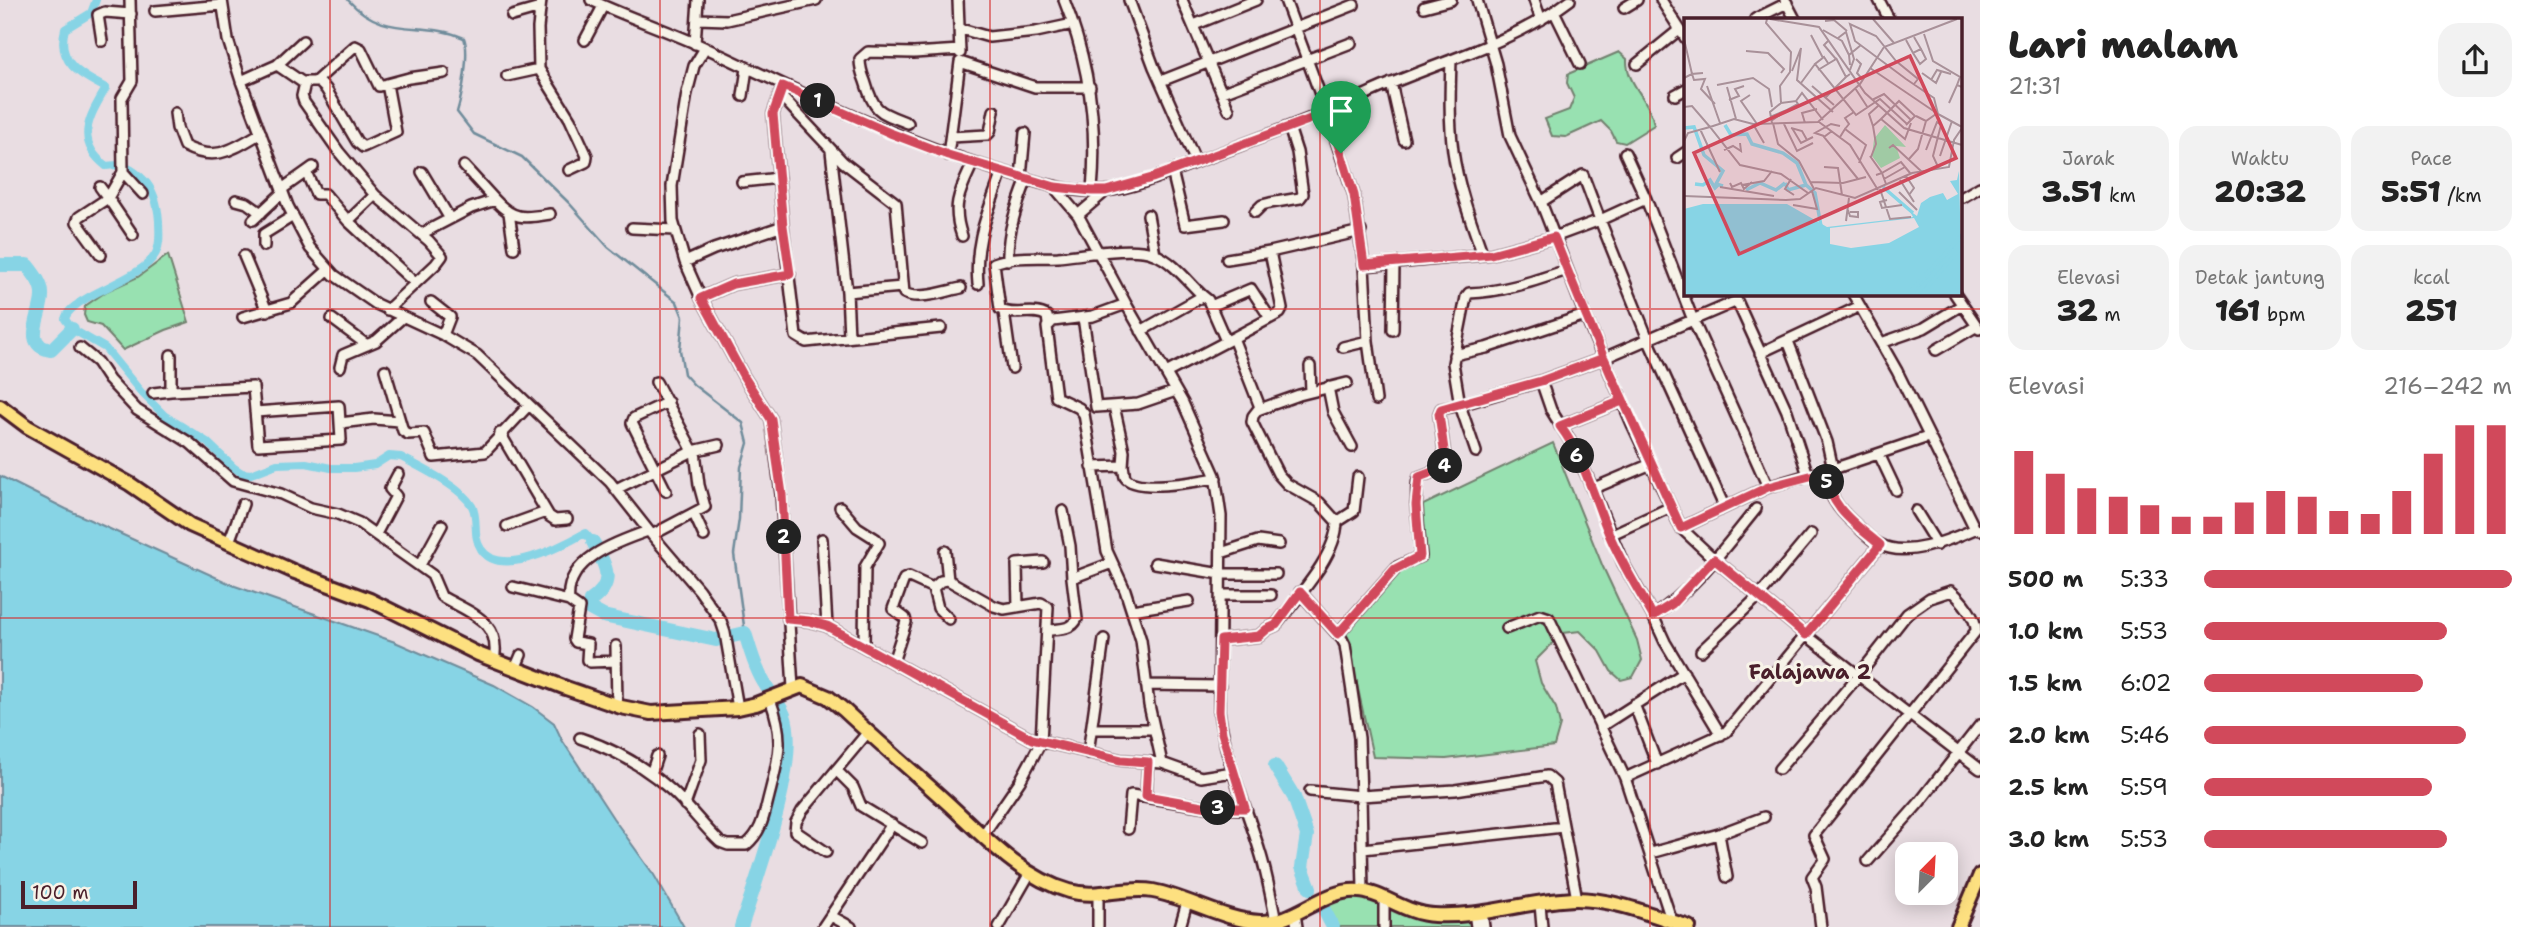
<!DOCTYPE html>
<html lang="id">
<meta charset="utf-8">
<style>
:root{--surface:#fff;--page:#f2f2f2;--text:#222;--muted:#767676;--accent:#d1495b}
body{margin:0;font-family:"Shantell Sans",sans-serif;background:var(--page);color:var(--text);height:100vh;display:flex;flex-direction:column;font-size:26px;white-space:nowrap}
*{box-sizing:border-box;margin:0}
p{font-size:23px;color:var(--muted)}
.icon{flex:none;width:38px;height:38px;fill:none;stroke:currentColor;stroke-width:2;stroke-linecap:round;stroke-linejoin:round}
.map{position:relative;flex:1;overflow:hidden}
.side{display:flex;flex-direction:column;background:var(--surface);width:560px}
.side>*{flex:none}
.needle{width:46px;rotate:24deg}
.controls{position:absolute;left:1895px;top:842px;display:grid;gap:14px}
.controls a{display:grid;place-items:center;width:63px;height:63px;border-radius:14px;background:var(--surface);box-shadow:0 4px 18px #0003;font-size:35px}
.scale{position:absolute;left:21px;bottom:18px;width:116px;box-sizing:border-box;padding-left:7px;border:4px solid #4a1f2b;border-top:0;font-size:19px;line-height:24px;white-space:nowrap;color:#4a1f2b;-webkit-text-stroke:5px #f7f3e8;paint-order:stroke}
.pin{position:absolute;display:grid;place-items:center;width:60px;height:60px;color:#fff;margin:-72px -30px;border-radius:50% 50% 50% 0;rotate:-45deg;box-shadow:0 0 7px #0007}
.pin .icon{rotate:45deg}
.km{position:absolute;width:35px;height:35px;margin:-18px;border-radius:50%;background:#222;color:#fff;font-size:19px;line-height:35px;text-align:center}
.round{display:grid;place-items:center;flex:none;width:74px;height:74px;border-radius:21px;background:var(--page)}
.summary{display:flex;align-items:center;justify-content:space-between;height:119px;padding:0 28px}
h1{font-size:38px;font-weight:800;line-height:52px}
.stats{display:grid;grid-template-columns:repeat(3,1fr);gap:10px;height:119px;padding:7px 28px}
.stats div{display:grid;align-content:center;border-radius:18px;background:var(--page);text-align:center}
.stats b{font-size:30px;font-weight:800}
.stats small{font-size:19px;font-weight:400}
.stats p{font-size:19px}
.chart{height:196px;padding:14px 28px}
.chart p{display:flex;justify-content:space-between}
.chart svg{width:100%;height:126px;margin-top:7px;stroke:var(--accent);stroke-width:6}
ul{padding:0 28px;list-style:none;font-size:23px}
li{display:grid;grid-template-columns:112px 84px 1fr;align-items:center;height:52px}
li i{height:18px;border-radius:9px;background:var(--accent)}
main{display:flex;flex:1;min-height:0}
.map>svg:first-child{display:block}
.green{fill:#98e1b1;stroke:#71806e;stroke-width:2}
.water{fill:#87d4e5;stroke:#6f8c9b;stroke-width:2}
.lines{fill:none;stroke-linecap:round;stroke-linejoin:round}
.stream{stroke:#6f8c9b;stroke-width:2.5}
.canal{stroke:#87d4e5;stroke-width:8}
.river{stroke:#87d4e5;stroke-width:14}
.minor-casing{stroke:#4a1f2b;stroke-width:14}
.highway-casing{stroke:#4a1f2b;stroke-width:18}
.minor{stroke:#f7f3e8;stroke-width:9}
.highway{stroke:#fde080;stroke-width:12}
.route-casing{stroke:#fff;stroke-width:14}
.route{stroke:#d1495b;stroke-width:9}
.grid{fill:none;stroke:#d62828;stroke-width:2;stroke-opacity:0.55}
.labels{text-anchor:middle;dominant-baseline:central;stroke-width:6;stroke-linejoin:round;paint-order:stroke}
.quarter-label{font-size:21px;font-weight:bold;fill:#4a1f2b;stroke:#f7f3e8}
.inset-river{fill:none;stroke:#87d4e5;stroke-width:3.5}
.inset-road{fill:none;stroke:#a99199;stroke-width:2}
.view{fill:#d1495b;fill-opacity:0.15;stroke:#d1495b;stroke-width:3.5}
.inset-edge{fill:none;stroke:#4a1f2b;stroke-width:3.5}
</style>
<main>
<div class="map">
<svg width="1980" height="927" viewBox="0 0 1980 927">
<rect width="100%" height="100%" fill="#e9dde2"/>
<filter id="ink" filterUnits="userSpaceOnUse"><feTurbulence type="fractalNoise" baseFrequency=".0143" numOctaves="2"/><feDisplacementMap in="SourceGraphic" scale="14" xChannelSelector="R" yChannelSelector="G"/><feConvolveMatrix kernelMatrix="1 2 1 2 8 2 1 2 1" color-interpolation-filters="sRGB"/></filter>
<g filter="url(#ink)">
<path class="green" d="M1619,52L1627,59C1626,85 1651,100 1654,125L1625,143L1616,141L1611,131L1601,121L1566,137L1552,136L1545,119L1569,110L1574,98L1567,83L1568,74Z
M168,255L189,322L166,330L123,350L101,326L87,322L84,315L85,306L107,291L138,277Z
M1553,443L1603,567L1637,640L1642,660L1633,677L1621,680L1611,671L1600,651L1580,631L1563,633L1535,661L1541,683L1556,708L1560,725L1554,746L1446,759L1373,757L1345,630L1403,567L1424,560L1426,546L1423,505Z
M1348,893C1388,900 1431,912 1471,908L1473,927H1335L1326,909L1330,897Z"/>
<path class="water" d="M0,476L66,509L235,586L395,642L494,685L533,707L554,723L562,740L613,818L654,875L684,927H0Z"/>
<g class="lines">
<path class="stream" d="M348,0C386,41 422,19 464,38C470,52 462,96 457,112L474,134L522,157L569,203L608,247L677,302L683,317L680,350L684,374L694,385L743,423L748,443L741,467L739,519L734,554L745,633"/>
<path class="canal" d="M96,0L91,13L65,29C56,62 80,75 106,88C89,117 74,141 106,166C123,163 132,168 144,180C154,190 158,207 159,221C159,232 161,243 156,253C145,275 99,288 79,303C73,308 67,311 65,319L72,329L105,348L141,392L165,416L207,442L233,467L242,473L251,474L277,464L306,463L331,468H354L375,465L389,456L401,457C421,468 460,486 472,506C479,519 472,536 481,549C500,579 562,546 585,533L593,542"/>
<path class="river" d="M0,265H27C34,274 43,285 42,296C42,315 21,345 51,350L72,329
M593,542C606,566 617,583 590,601V609L603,616L716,640L745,633C749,646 753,661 759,673C765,688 778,700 784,715C801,760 756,880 741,927
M1275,766L1294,797L1307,835L1302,867L1310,888
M1323,908L1333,927"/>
<defs>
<path id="minor" d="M130,0L132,81L122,98L123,172L108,198L133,235
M222,0L228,40L241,81L288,206L310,248L334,275L376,304L443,335L477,355L610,482L652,535L699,590L721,621L725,633L738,708
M541,0L538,28L539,69L570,119L587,156L586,162L569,170
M591,0C629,18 670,31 708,49C803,94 896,139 997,170C1031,180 1069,194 1105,191C1136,188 1168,173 1196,162C1255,140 1312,119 1369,93C1436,62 1511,45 1570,0
M958,0L960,53
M1064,0C1089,62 1098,124 1092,190
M1129,0L1154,67L1196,162
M1182,0L1229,110
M1285,0L1327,113L1354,195L1364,266L1491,254L1554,237L1600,220L1648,339L1724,506
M1477,0L1496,64L1510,136L1541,202L1585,315L1632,424L1681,528L1714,559L1806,635L1980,769
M1534,0L1541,20
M1661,0L1686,39
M1785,0L1795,19
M1879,0L1889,19
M1424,7L1451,0
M1624,8L1637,0
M155,11L222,5
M1554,11L1580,64
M512,16L540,8
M698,19L727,20L816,0
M1755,19L1787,3
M1194,25L1256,0
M961,29L989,37L1036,32L1073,24
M585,40L603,6
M102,41L98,15L105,12L131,14
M695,44L698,0
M705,48L694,66L687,93L672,186L673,221L685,262L701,298L744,377L771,419L781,494L793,688
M1451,60C1450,90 1449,121 1453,151C1458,187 1471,221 1483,255
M1637,64L1679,30
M277,65L303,41
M507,76L539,69
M241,81L277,65L302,82H319L326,89L357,142L363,147L396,132L387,84
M316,81L355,46L361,49L379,86L409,78L444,73
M1161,81L1354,5
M305,83L302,96L304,102L339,152L375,195
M1391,83L1404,140
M783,86L773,114L783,226L796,336L806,342L941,328
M1223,92L1351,43
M780,95L843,162L896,203L904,293C918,301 946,291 961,288
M1675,95L1686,89
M743,96L747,68
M175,113L177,128L184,146C216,163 233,149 261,133
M908,123C879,112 874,112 865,81C862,74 860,67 860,59L868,52L914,53L960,50
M951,137L987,135L990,132L994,111
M831,151L847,292L902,287
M1625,153L1646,199
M948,155L960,62L1035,87H1090
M1677,158L1686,152
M1172,171L1185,225L1224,220
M123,172L143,194
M306,172L316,194H325L348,221
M422,172L450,219
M1021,177L1025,133
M742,182L779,178
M100,187L108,198L79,217L77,222L101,255
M1054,187L1078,215L1126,304L1183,403L1215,475L1221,516L1219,711C1225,760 1246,805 1260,852C1267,874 1271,898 1276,921
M282,189L313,167
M1963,197L1980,187
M236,200L247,203L261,213
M495,200C514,221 525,218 550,214
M1541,202L1583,175L1600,220L1646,199L1693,320L1768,487
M1255,212L1262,205L1270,203L1300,198L1303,194L1297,152L1289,127
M509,213L514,248
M1078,215L1106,191
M1148,215L1155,254
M253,220L283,192
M632,228L675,230
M421,234L471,208L495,200L464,166
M962,236C951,205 960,191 973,163
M264,246V234L293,216
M244,256L267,311
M1227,259L1270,252
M1008,260C1007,232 1017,205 1027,179
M685,262L714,249L783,226
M978,284C974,240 988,213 1002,172
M847,292L849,336
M1853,294L1897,371L1975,529L1980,530
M1955,294L1979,329
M701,298L733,284L790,274
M431,302L450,317L443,335
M1126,304L1093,316L1053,321L1047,327L1056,397L1079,408L1084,414L1107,551L1125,590L1141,640L1149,705L1162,763
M1211,306L1251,289L1270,318
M387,310L436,264L442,256L429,241L375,195L348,221L415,283
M1004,312L1012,368
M243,317L291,303L328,270
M1083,317L1096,407L1138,404L1176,391
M332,319L367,345
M1048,324L1047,316C1032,307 1014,318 1000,309L994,263C1014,255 1037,258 1058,257C1082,255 1133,245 1154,254C1173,261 1189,283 1203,296
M1393,330L1394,263
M1141,331L1203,296L1208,300L1226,341
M1233,338L1280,313L1282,309L1270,252L1361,231
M1368,341L1376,400
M1788,341L1827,442L1833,469
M1881,343L1924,328L1962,305
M1343,347L1368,341L1364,266
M80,348L97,362L109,380L137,410L190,443L233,481L281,494L311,508L338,514L359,523L432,575L441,596C469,613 502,620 494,661
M1936,350L1977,326
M1760,353L1860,306
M171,355V391L253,387L258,445L341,440L340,423
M1454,355L1486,348L1585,315
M1310,366L1311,392
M340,367L343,355L376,341L403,317
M385,370L403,431L408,434L424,433L434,457L485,452L529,405
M1166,373L1233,338L1260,407L1253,416L1252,422L1278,474L1287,484L1319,502L1337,522C1336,557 1297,597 1276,625L1267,629L1259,636L1221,640
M1541,381L1460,405L1453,363L1466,297L1469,293C1503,292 1534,281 1567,270
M656,382L693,451
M1328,387L1333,412L1352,447
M153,393L171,391
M1114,406L1124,451L1123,466
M1260,409L1299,395L1347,383
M255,412L339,406L340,423L374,419L399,421
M1560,426L1622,401
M500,433L549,516L555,520L567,519
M1879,454L1896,490
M1092,467L1123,466C1124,468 1124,475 1125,477C1136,493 1199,481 1216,478
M1830,470L1928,437
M1808,475L1825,472C1828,494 1837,508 1854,523C1862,530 1871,540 1879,544C1907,559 1949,540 1975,529
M616,489L693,451L719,445
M1592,489L1651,464
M666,491L632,423L634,418L668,402
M840,507L857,527L876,539L879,543L865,567L864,645
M1063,511L1070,546L1072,578
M1916,511L1937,545
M694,514L704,536
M1337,522L1354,511L1358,477
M507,526L546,512
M1681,528L1768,487L1808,475L1787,411L1737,301L1604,358L1541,381L1551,410L1569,439L1587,476L1623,563L1653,616C1695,589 1725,547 1756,509
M376,534L396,496L390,489L398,474
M652,535L705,507L699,485L695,451
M1610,535L1671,507
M822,539L827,626
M229,542L243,504
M945,551L948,580L994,606L1004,609L1041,603L1048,607L1041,742L1020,781L983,835
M1221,553L1258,541L1279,544
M1155,563L1221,574H1276
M420,565L442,525
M513,587L569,601
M933,588L938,608L949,619
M1300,592L1342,639L1345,645L1359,738L1361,796L1310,791
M1221,595H1271
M1018,607L1017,564L1043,562
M1132,610L1189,601
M1653,616L1665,642L1721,735
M788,619L809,621L827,626L1032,739L1121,760L1162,763L1201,777L1233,772
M1507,628L1540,615L1549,618L1625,778L1672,922
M1049,630C1059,629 1072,630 1077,619L1072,578L1112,563
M1338,634L1397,567L1421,556L1416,504C1418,496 1415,484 1419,477L1443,468L1446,464L1439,414L1441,409L1460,405L1476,452
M616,646L617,706
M1701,651L1760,595L1811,534
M616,661L590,662L587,660L588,644L576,642L574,639L579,608L569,601C564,560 616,542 648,531
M893,662L906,622L905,618L893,609L904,579L909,577L933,588L941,581L948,580
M515,669L521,655
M1146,685L1220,686
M1634,704L1657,764
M1600,727L1684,673
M1092,729H1154
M580,738C614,749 644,766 671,790C688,805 702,825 720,842L728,845H746C762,832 764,815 769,796C779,757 785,739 770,699
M1088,753L1104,639
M1779,769L1859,675L1907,614L1930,598L1951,591C1961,599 1977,618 1976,631L1814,835L1825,859L1812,877L1816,887L1821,927
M836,770L853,787L861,806L922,843
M651,774L657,756
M1625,778L1726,732L1880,545
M1146,796L1148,762
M685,805L701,760L700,734
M1128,829L1131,795L1214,808L1245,809
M1719,834L1727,877
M1363,849L1563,827
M826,852L795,831L796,822L802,811L868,732
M1651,853L1719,834L1764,817
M1868,861L1919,803L1980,725
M1363,891L1361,796L1455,790L1547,776L1555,783L1577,899
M1384,900V927
M1540,904L1542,927
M1474,912L1476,927
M1482,912L1484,927
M1295,914L1297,927
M831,916L851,927
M823,927L892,824
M999,927L1030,873
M1098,927V893
M1180,927L1187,902"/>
<path id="highway" d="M0,406L28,427L130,484L190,525L295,572L370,600L478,654L566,688L621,707L651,713L738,708L756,704L802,686L828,697L844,710C876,740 910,769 942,798C980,832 1019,877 1069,891C1097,899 1126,886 1153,891C1189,898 1223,920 1260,922C1296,924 1323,888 1359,891C1382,892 1406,914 1434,915C1482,918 1529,900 1576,899C1614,899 1654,916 1689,927
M1958,927L1980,875"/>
</defs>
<use href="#minor" class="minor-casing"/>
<use href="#highway" class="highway-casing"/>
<use href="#minor" class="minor"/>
<use href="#highway" class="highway"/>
</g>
</g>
<g class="lines" filter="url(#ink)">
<defs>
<path id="route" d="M1341,153L1327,113L1152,178L1106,191H1092L1055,187L948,155L890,133L783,86L773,114L783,226L790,274L733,284L701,298L744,377L771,419L782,494L788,619L809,621L827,626L1032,739L1121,760L1148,762L1146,796L1214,808H1245L1222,733L1219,711L1221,640L1259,636L1267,629L1276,625L1300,592L1338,634L1395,569L1420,556L1416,505L1419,477L1443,468L1446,464L1439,414L1441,409L1541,381L1604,358L1681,528L1768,487L1825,472C1830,508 1854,523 1880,545L1806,635L1714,559L1672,604L1653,616C1638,589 1621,563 1609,534C1594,498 1584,458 1560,426L1622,401C1599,347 1576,292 1554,237L1491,254L1364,265L1354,195L1341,153"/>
</defs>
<use href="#route" class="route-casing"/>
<use href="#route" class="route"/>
</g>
<path class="grid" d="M330,0V927M660,0V927M990,0V927M1320,0V927M1650,0V927M0,309H1980M0,618H1980"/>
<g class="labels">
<g class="quarter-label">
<text x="1810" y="672">Falajawa 2</text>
</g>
</g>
<g transform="translate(1684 18)">
<rect width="278" height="278" fill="#e9dde2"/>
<path d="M201,107L222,129L212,128L216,140L197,150L188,138L190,121Z" fill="#98e1b1"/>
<path d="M275,153L278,277H0V191L19,186H103L143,209L229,199L226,193L233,198L237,185L246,179L259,175L263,182L274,176L266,163L273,162ZM230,200L235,209L205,225L167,230L146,226V210Z" fill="#87d4e5" fill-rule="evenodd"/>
<path class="inset-river" d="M41,107L47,117L63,116L68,126L99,135L113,145L122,167M0,110L10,109L20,137L39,153L32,166L39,168M101,165L104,172L122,167L131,175L137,208M11,166L19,167L26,162L31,170L34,167M199,169L229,195M62,172L76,165L92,172L101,165M223,277L278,217M231,277L278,223M237,277L278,228"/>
<path class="inset-road" d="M83,1L82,5L107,34L106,54L96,68L97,85L86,94L88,105M86,1L135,9L181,75L220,110L278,127M189,1L210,25M141,3L150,2L163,13M139,12L158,23L165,37M240,16L249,43L276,59L273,67M127,17L139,40M154,20L162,14L170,41L166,52M0,21L8,56L0,60M222,22L229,35L237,31L230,19M62,33L84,35L100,51L97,55M229,35L236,46L242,41L237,31M152,40L162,59L166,56M172,41L177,46L173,55L179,62M144,45L140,39L131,46L172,97L196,81L223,106M166,47L165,37L177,27M186,50L254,96M134,52L152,41L140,27L145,22M108,53L117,30L113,62L149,94M19,55L8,56L10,62L21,61L17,71L31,86M238,55L252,65L257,54M247,62L253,52L267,56M117,65L131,46M230,66L234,61L212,43L192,18L166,6L171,23L222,61L250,80L254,96L278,109M33,67L69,60L85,71L88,89M23,68L36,105M128,68L150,87M43,69L52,101M171,70L184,90M66,77L57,83L73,106M142,79L162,59M45,82L55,78L51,71L60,68M188,82L200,76L227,102M112,83L118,75L139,102M97,85L112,83L114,86L103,92M265,85L273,67L278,69M194,88L185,96L189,108L197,101M0,89L8,88L26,109L50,101L69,106L134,104L176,66L200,29L273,1M232,98L242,103L252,96M86,99L103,92L87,103M135,104L166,127L194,172M89,105L94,126L115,143L130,171M121,105L118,95L133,91M69,106L80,125M100,106L113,133L129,125M222,107L231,98L215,83L197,101L221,121L227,105M107,110L118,113L123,122M108,110L117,125L129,119M16,111L36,154M161,111L165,106L161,100L170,94M148,113L140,119L174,161M140,118L131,115L147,106L156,108M156,119L161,111L182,127L175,145M0,123L4,115L26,109L56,147L97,156L124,175M205,130L209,127L237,153M40,132L49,128L57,133L56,125M242,132L253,104L257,107L249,138L255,151M186,138L198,155L192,157M256,138L268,103M187,139L192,126L189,108M225,141L234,131L242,103M140,149L154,150L158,177M222,158L230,170L225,177M107,161L101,171L110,177M200,161L221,149M216,162L230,184M126,164L159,165L182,159M46,165L48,169L57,165L60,171L68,164M202,166L198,155L217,144L226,155M58,167L80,163L88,153M36,169L90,178M196,171L206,201L227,199M215,174L233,192M0,178L102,182L116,181L132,170L171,180L228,155L265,149L270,122L278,110M203,182L196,184L198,190L218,187M109,187L133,191L128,173M164,192L166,198L174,199V194H166M162,203L165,180"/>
<path class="view" d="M226,38L272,140L55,236L10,135Z"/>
<rect width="278" height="278" class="inset-edge"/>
</g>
</svg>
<div class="controls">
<a><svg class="needle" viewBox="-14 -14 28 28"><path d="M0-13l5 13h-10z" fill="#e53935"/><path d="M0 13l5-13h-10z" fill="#767676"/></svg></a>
</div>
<div class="scale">100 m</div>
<div class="pin" style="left:1341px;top:153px;background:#1e9e55"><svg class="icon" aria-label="arrive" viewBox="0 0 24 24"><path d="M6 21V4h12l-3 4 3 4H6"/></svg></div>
<b class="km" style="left:818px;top:101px">1</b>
<b class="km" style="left:784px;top:537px">2</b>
<b class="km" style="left:1218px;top:808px">3</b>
<b class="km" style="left:1445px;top:466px">4</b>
<b class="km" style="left:1827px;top:482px">5</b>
<b class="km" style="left:1577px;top:456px">6</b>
</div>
<section class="side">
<div class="summary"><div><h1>Lari malam</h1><p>21:31</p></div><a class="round"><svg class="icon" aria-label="share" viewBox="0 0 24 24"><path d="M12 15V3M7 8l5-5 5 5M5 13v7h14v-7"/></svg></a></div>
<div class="stats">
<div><p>Jarak</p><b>3.51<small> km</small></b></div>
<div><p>Waktu</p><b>20:32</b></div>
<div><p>Pace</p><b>5:51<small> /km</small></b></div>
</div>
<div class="stats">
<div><p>Elevasi</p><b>32<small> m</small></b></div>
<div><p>Detak jantung</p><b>161<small> bpm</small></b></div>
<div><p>kcal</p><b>251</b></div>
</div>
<div class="chart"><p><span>Elevasi</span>216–242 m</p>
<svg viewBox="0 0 160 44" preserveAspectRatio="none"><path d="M5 44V15M15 44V23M25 44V28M35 44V31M45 44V34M55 44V38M65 44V38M75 44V33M85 44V29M95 44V31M105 44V36M115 44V37M125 44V29M135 44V16M145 44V6M155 44V6"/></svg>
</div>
<ul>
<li><b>500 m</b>5:33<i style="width:100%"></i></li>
<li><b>1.0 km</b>5:53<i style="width:79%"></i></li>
<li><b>1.5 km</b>6:02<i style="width:71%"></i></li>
<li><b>2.0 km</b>5:46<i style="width:85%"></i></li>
<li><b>2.5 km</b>5:59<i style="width:74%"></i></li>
<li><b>3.0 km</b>5:53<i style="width:79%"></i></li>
</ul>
</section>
</main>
